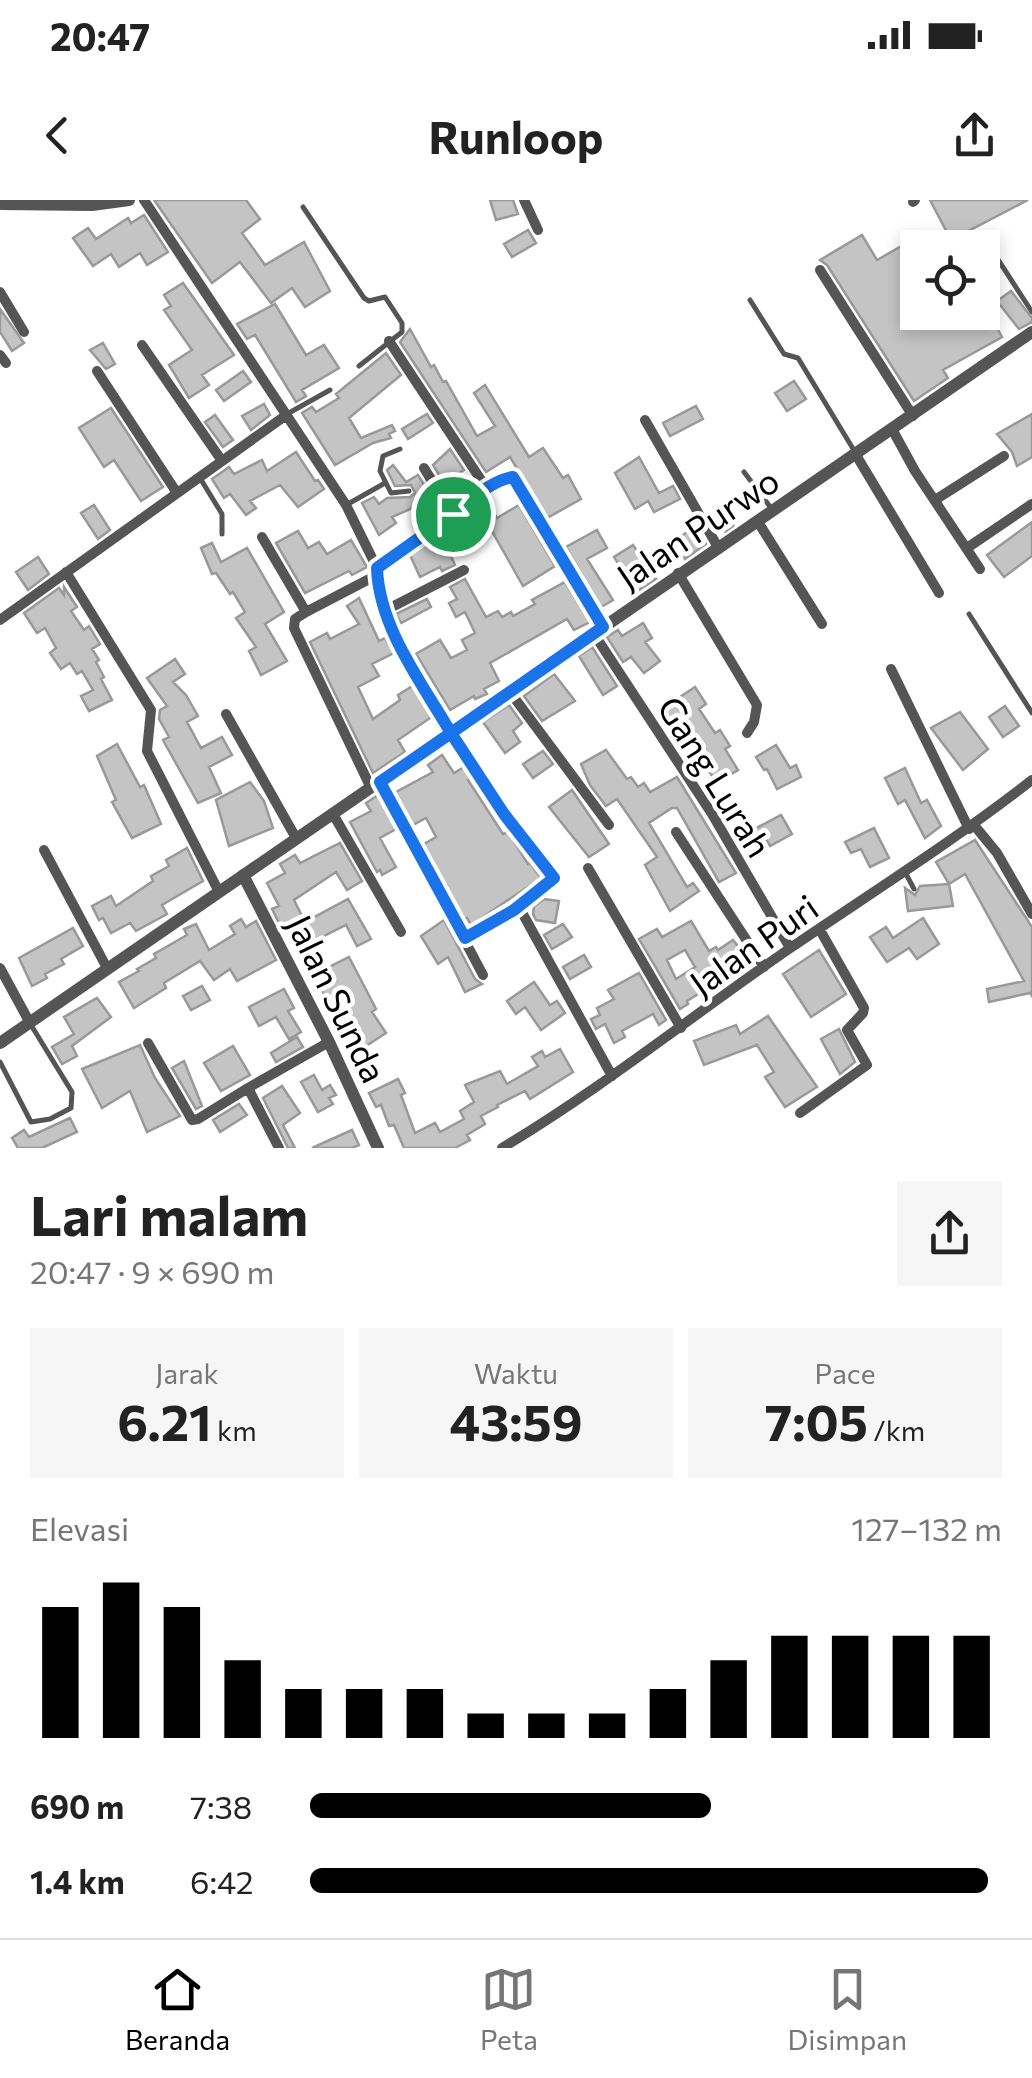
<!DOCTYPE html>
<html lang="id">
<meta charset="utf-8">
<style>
:root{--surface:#fff;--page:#f6f6f6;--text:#222;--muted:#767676;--line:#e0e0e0;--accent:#000}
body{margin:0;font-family:Commissioner,sans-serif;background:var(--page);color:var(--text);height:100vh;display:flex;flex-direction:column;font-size:38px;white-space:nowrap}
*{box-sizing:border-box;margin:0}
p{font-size:32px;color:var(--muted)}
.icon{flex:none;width:55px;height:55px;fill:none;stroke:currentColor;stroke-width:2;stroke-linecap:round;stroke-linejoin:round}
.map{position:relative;height:948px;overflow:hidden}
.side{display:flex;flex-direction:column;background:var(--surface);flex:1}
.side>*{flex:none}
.tools{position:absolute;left:900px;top:30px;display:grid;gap:20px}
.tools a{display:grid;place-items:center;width:100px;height:100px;border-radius:0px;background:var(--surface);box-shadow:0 5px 15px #0003;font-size:50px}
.pin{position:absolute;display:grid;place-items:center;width:85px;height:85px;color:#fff;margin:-42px;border:5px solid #fff;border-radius:50%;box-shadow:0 2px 10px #0007}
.round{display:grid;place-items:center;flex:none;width:105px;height:105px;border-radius:0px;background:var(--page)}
.headline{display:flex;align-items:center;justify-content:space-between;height:170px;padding:0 30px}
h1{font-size:55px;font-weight:700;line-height:75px}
.metrics{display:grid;grid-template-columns:repeat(3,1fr);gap:15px;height:170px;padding:10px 30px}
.metrics div{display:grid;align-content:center;border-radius:0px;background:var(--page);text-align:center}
.metrics b{font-size:50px;font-weight:700}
.metrics small{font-size:28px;font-weight:400}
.metrics p{font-size:28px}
.chart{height:280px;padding:20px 30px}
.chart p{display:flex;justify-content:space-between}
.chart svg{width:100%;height:180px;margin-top:10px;stroke:var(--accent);stroke-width:6}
ul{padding:0 30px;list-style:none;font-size:32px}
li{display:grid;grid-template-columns:160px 120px 1fr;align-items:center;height:75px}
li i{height:25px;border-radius:12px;background:var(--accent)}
.status{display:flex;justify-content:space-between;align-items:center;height:70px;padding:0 50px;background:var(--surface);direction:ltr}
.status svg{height:28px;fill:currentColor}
header{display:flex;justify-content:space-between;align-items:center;height:130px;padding:0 30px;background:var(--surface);font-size:45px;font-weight:700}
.tabs{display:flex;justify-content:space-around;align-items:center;height:140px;border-top:2px solid var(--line);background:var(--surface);font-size:28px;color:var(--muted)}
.tabs a{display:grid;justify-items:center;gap:5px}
.tabs .active{color:var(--accent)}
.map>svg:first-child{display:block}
.building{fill:#c4c4c4;stroke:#999;stroke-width:2.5;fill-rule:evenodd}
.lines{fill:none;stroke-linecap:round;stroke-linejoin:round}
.service{stroke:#555;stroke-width:5}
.minor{stroke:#555;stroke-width:10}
.tertiary{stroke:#555;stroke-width:12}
.route-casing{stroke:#fff;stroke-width:20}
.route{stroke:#1a73e8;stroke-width:12}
.labels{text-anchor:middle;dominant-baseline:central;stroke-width:9;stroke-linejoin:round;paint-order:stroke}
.street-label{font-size:35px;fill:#000;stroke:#fff}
</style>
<div class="status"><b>20:47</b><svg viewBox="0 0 49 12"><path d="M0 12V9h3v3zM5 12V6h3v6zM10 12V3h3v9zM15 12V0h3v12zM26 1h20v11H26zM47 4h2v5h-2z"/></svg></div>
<header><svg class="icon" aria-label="back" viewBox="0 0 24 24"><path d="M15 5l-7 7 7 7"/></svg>Runloop<svg class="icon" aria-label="share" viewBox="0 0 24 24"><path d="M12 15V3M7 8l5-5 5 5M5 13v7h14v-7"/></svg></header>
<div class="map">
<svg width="1032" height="948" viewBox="0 0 1032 948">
<rect width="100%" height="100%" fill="#fff"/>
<path class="building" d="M154,0H246L260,19L242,33L265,65L304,42L330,91L305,107L292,88L271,103L240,62L212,83Z
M490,0H513L518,14L496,20Z
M930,0H1028L951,40Z
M144,15L168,52L147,65L140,53L119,67L111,54L93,66L73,38L88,28L96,39L128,18L131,23Z
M528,30L536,43L512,57L504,44Z
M862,35L877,60L907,43L918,60V112H988L1002,137L943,170L948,178L914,201L827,65L820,60Z
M183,83L234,155L202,175L209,185L189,198L169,165L192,150L164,110L171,106L164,95Z
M1011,91L1032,118V122L1019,129L997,101Z
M275,104L306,155L324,145L339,168L302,190L306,196L296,202L255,135L247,139L237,124Z
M0,109L24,143L12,151L0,132Z
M410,129L431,167L434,165L443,182L446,181L477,236L495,226L474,193L485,185L529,257L543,248L563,278L568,275L581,299L547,318L510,257L486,272L400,142Z
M103,143L115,164L106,169L90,150Z
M386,153L401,175L349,218L361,238L392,225L395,231L389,234L391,238L373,243L335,265L302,213L312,207L316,212L339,198L336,194Z
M243,171L251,182L224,201L216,190Z
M794,181L806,199L787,211L775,193Z
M264,204L270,215L251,230L242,216Z
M696,206L703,219L670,236L663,223Z
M111,208L163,287L141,301L114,260L104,267L79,228Z
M427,214L433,223L408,239L402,229Z
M1032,214V257L1017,266L1012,252L997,234Z
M215,215L233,240L223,247L205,222Z
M450,249L464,270L452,278L464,295L455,301L433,265Z
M296,252L315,281L318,280L324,289L298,307L280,285L250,301L256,308L246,315L230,294L224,298L212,279L229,267L234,274L262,260L267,271Z
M639,257L659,293L673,286L680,299L654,312L648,301L635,309L615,273Z
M393,265L406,282L418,275L433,299L392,317L396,323L379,335L362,303L374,297L379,304L387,298L410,297L415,293L411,285L395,286L387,270Z
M486,301L497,318L519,305L555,366L523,386L489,326L449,352L455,365L442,371L440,367L420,377L410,355Z
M94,305L110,330L98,339L81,313Z
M714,308L736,314L733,326L725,332L718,330L712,318Z
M1032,322V356L1004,377L987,355Z
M696,327L706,344L685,359L673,341Z
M597,330L607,348L587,359L613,400L601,407L566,347Z
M298,331L308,348L319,342L327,354L351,340L367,367L352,375L349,371L305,393L276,343Z
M212,343L221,362L247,348L284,412L265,424L287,461L261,475L249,451L256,447L236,418L245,412L233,392L230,394L216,373L212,374L201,348Z
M633,345L656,379L636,392L614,357Z
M38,357L49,374L28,390L16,372Z
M465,379L486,417L498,411L502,417L511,412L513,416L535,404L532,400L565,382L590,422L574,430L567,419L490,463L499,481L484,489L487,494L475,499L474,496L450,510L416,454L440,440L451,458L467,450L462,440L475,433L465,412L456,417L449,403L457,399L450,387Z
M64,387L77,407L71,411L84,430L89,426L100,444L92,449L99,460L96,462L104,477L101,479L112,500L89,511L81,496L93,490L82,471L77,474L70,463L61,469L50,453L56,448L45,428L37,433L24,413L59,388L64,395Z
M359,398L379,441L385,438L394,453L372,464L379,476L358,487L373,519L400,500L398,495L414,485L433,516L398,540L405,552L373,573L310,442L327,433L330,439L359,424L347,406Z
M427,399L431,407L401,423L396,414Z
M643,423L652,438L645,442L660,461L644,473L631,457L623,462L607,437L618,430L622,436Z
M592,447L617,486L603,495L579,456Z
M175,459L185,474L173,482L186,495L198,516L187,522L201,548L222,537L232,555L209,567L221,593L198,603L163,540L169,537L159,519L160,510L167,506L147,478Z
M554,474L575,501L542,521L524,496Z
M695,487L706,504L699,509L715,533L720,530L730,546L725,549L738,570L716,583L692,541L677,523L673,526L662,509Z
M509,505L522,523L513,531L520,542L505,553L483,522Z
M1005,506L1019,526L1003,537L989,517Z
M960,512L988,549L963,570L931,528Z
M117,544L140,587L144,585L161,624L132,638L112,602L116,600L97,556Z
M776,545L790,568L796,565L801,577L777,589L767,569L764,570L756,557Z
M606,550L627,579L631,577L638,587L644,583L650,592L677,577L736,673L719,682L677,608H672L649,623L687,687L693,683L699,691L670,711L645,665L657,657L617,599L606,606L590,585L581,564Z
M543,551L553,564L533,578L523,564Z
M442,555L454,573L464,567L471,579L468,580L503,634L508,632L528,664L530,663L541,678L471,725L467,718L464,719L424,644L436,637L426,618L413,625L396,592L433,572L428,565Z
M905,568L921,603L927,600L941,626L925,638L905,600L898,604L885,578Z
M250,582L264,601L273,628L229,646L216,600Z
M572,590L609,644L589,657L549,607Z
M378,595L396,629L380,638L396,667L382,675L380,670L377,672L350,622L371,611L366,603Z
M781,615L792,634L770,646L766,639L756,644L749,632Z
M874,628L889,658L870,667L861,649L851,653L845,642Z
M975,640L1032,727V796L1030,793L989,802L987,789L1024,781L965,674L949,684L936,662Z
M340,643L362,681L347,690L336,672L294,700L305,722L348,699L371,739L357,746L346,725L302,747L292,728L285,731L278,721L272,709L279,706L267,683L285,673L280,664L295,655L300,663Z
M187,648L203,681L162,705L167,714L158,719L136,731L130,723L111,733L103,718L99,720L92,706L111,696L116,706L153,681L151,676L169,666L166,660Z
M949,684L953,706L908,711L905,688L915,695L920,686Z
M544,699L559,701L555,723L536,720L533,714L534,706Z
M923,718L939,744L917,759L909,748L887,762L870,737L886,727L893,738Z
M241,719L246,727L256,721L276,760L237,781L230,769L214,780L200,761L164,783L166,788L134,808L119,782L139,771L137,769L156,758L154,754L187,735L184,729L196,724L209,750L235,734L230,726Z
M444,720L475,779L482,784L465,792L448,757L438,764L421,736Z
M691,721L709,751L716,747L718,750L733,740L752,764L719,788L716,783L687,801L688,804L680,809L639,739L657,729L662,737ZM685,750L695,767L676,779L667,760Z
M563,724L572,737L552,749L544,735Z
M73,728L83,746L61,759L64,764L45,774L47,778L32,786L19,758Z
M819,750L846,794L811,817L783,774Z
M584,755L591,767L570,779L563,767Z
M349,757L376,809L372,812L386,833L360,850L346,829L354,823L343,802L332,808L313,775Z
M639,773L666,820L659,825L653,814L622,831L625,837L614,843L605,824L596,829L591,819L600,815L597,808L614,799L608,790Z
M534,782L550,805L557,801L565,813L541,830L525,807L516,814L507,801Z
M202,786L210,800L191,810L183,796Z
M284,789L294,808L288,811L301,832L289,839L276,817L259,826L249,807Z
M97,798L111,817L72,846L77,856L62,864L52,847L74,834L64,817Z
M768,816L817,887L785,907L765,877L774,872L757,845L704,865L694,841L736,825L740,834Z
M839,829L855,862L840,874L821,839Z
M297,837L303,847L276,862L271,853Z
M140,845L155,878L180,916L147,932L130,891L102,908L82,869Z
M233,846L250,875L221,891L204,863Z
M560,849L573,872L530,899L525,891L497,905L498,907L481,916L485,924L467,935L470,940L455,948H404L394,925L389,926L381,905L376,907L369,893L398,879L405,893L401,895L415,933L435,923L440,932L464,919L460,911L474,902L465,885L500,871L507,884L538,866L532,857L542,851L545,857Z
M184,861L202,906L196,909L172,868Z
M314,875L322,890L330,885L336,895L329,898L333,904L318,912L301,882Z
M282,886L300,913L283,925L295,948H288L263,898Z
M239,904L247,915L220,932L213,920Z
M70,918L77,932L42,948H18L12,938L24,930L29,937Z
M352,930L359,945L352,948H312Z"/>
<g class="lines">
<path class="service" d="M303,7L364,98L369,101L385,97L402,123V132L359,166
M984,38L1032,112
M750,100L784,154L798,158L855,252
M287,214L330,190
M400,249L383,256L380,271L391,293L409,291
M744,272L771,308
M200,278L222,314V334
M348,304L385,283
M969,414L1032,513
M905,672L914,689
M0,862L31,922L50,919L71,908L72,892L31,825"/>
<path class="minor" d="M144,0L346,305L377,368L384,411L400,445L495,602L554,675L553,681L519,707
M524,0L538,30
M913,2L915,0
M820,70L913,216
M0,92L24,132
M389,141L487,289
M142,145L222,261
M0,155L6,163
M97,171L177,293
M645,220L719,349
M892,229L915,271L980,369
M856,255L939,393
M424,268L453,315
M935,300L1004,256
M758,322L822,424
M262,337L306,412
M967,348L1032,304
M377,368L487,289L511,276L603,427
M66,372L151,510L147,551L219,692
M678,373L757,505L754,522L747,533
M384,411L464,370
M0,420L285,216
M594,434L712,614L790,748
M891,469L969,629
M510,492L609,625
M226,514L296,638
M381,582L483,775
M371,588L294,428L295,419L306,412L377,375
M333,614L401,732
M974,625L997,653L1032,714
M676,632L764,767
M44,650L107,768
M588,668L681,828
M465,738L519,707L612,876
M0,768L30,823
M148,843L192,920L198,919L248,888
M800,913L867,865L847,830L863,813L864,808L820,730
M279,948L248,888L329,842
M502,948C602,888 693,815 789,749C871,693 954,641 1032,580"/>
<path class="tertiary" d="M0,4L92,5L129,0
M243,675L329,842L378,948
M0,843L1032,132"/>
</g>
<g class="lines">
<defs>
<path id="route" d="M453,314L377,368C379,428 422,483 451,533L380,582L465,738L514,710L554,678L504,614L451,533L603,427L513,277C491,280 471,301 453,314"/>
</defs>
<use href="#route" class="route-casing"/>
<use href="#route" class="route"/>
</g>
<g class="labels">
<g class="street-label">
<text transform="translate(697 327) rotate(-34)">Jalan Purwo</text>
<text transform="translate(716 576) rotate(58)">Gang Lurah</text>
<text transform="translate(753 744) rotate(-35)">Jalan Puri</text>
<text transform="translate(338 798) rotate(64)">Jalan Sunda</text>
</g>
</g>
</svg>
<div class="tools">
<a><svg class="icon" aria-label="locate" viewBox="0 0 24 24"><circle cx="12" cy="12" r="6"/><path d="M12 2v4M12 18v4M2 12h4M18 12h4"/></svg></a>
</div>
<div class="pin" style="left:453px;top:314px;background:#1e9e55"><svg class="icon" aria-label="arrive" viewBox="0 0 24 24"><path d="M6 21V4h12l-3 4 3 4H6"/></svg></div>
</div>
<section class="side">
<div class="headline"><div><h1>Lari malam</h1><p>20:47 · 9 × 690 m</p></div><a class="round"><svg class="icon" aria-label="share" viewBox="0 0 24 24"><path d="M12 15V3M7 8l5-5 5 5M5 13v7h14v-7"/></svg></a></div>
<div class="metrics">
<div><p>Jarak</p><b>6.21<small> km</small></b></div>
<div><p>Waktu</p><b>43:59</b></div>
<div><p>Pace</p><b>7:05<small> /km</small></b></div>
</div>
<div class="chart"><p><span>Elevasi</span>127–132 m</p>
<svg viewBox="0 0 160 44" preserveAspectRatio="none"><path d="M5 44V12M15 44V6M25 44V12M35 44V25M45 44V32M55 44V32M65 44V32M75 44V38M85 44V38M95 44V38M105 44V32M115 44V25M125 44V19M135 44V19M145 44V19M155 44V19"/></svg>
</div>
<ul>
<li><b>690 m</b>7:38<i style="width:58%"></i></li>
<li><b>1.4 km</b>6:42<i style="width:98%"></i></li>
</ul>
</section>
<nav class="tabs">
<a class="active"><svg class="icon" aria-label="home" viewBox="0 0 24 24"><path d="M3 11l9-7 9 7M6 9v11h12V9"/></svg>Beranda</a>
<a><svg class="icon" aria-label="map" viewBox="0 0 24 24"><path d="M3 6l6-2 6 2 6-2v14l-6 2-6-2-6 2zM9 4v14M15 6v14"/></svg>Peta</a>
<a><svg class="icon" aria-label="saved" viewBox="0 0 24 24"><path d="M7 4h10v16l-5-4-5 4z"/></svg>Disimpan</a>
</nav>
